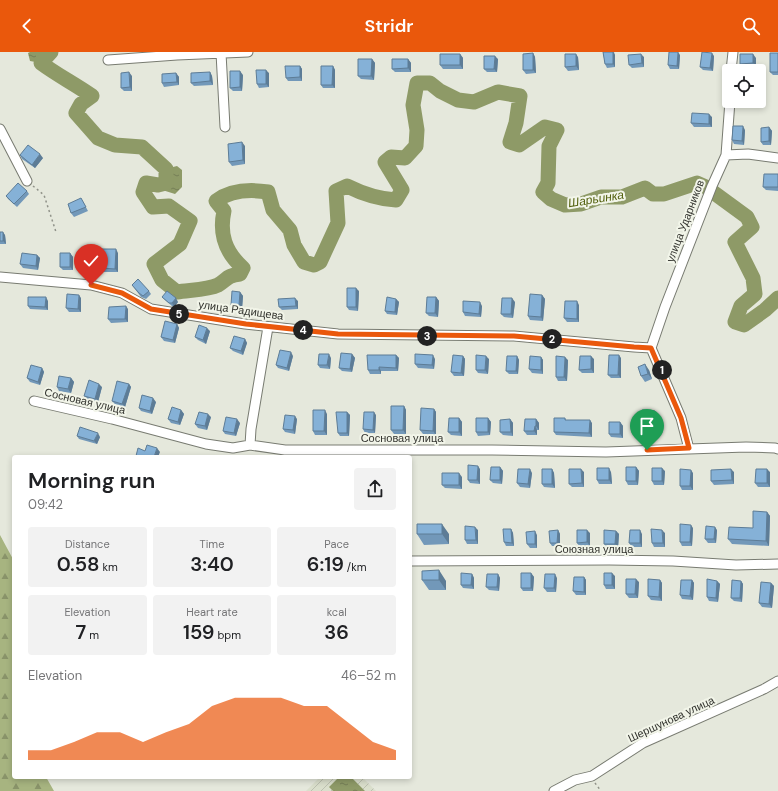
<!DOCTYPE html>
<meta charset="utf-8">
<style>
:root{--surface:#fff;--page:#f2f2f2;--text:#202124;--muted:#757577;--accent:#ea580c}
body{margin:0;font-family:"DM Sans",sans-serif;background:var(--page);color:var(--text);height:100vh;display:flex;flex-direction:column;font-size:15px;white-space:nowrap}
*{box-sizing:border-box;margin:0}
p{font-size:13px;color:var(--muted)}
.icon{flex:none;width:22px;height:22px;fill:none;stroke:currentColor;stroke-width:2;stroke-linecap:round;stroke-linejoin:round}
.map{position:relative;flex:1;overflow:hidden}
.side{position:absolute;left:12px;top:403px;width:400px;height:324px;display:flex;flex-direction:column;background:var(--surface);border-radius:4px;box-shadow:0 2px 6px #0003}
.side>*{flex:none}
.fabs{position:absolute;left:722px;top:12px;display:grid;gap:8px}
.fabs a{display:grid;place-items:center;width:44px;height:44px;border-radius:4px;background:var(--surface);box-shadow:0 2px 6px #0003;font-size:20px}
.pin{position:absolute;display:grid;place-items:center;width:34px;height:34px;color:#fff;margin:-41px -17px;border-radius:50% 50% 50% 0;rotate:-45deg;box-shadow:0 0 4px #0007}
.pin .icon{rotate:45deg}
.km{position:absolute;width:20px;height:20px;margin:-10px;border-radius:50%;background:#222;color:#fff;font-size:11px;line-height:20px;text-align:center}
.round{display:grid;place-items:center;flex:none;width:42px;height:42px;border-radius:4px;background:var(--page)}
.headline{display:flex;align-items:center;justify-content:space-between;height:68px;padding:0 16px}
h1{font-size:22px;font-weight:600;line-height:30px}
.metrics{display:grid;grid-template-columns:repeat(3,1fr);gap:6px;height:68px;padding:4px 16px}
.metrics div{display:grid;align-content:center;border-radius:4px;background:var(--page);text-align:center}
.metrics b{font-size:20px;font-weight:600}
.metrics small{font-size:11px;font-weight:400}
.metrics p{font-size:11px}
.chart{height:112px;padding:8px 16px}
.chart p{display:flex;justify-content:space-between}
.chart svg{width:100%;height:72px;margin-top:4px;fill:var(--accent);opacity:.7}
header{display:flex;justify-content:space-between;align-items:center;height:52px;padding:0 16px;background:var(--accent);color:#fff;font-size:18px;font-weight:600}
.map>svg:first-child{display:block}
.industrial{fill:url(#industrial-furrows)}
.forest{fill:url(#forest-firs)}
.water{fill:url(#water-ripples)}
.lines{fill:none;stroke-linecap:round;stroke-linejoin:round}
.river{stroke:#8e9a67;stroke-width:15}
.minor-casing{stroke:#787b71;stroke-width:11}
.path{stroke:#909289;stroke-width:1.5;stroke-dasharray:2 3;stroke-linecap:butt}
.minor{stroke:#fff;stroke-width:9}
.wall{fill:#7298b9}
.shaded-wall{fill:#5d7c96}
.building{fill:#85b1d7;stroke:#5d7c96}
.route-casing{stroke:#fff;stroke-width:8}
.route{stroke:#ea580c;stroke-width:5}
.labels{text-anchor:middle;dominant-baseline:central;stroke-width:4;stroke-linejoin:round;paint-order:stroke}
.street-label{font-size:11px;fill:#33342f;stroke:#f2f5e9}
.water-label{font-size:12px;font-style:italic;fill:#515f0c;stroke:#f2f5e9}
</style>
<header><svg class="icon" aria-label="back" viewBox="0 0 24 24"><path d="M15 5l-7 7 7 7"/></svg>Stridr<svg class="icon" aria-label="search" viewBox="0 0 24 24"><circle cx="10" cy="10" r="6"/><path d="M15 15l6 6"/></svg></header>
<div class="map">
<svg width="778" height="739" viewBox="0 0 778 739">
<defs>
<pattern id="industrial-furrows" width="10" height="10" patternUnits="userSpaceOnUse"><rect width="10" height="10" fill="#dadfcc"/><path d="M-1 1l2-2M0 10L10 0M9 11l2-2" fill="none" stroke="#bcc0b0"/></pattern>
<pattern id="forest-firs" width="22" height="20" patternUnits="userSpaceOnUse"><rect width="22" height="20" fill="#a7b480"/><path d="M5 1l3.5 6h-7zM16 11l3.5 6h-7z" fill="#899369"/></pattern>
<pattern id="water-ripples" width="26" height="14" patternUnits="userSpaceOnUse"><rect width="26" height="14" fill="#8e9a67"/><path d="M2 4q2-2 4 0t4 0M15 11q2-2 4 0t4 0" fill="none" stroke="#757e55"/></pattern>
</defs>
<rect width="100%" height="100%" fill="#e5e8dc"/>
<path class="industrial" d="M320,725H362L376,739H306Z"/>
<path class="forest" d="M0,483L14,509V725H46L54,739H0Z"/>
<path class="water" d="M30,0H47L51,7L46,12L30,9L28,1Z
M177,114L182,118V135L175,142L159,137L161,129L166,130L169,116Z
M339,725H351L365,739H333L329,735Z"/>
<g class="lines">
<path class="river" d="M51,0L41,11C57,23 75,32 92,44L81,52L76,61L98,86L115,93L142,95L166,117V131L158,133L146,131L143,140L153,155L169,154L190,169L180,192L154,212L162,228L177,240C189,238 208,238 218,233C228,227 226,224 240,222L243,216C225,200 219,182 224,159L216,149C231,138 249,137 268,140L273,158L290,178L294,193L304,210L314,213L320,210L338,171L336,139L347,134C363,142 378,147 396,148L402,138L385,110L391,105L405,106L416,94L417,78L413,53L417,31H430L440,39L458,48L474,50L498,40L520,44L516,71L510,90L519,93L545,75L557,78L549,94L548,131L543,140L551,147L565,153L581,152L601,145H622L645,136L653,142H664L697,131L706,135L747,165L752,175L735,190L753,226L755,242L741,254L735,270L744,273L765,258L778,246"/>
<defs>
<path id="minor" d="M221,1L225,75
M108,8L177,3L248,0
M731,19L733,0
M0,77L27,129
M726,103L748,102L778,106
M0,225L91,233L122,241L151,257L245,272L338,282L514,284L634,295L651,296
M651,296L665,255L712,134L726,103L730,49
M651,296L681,366L689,397
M34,349L112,367L206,392L233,396L250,393L285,398H492L606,400L689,397L746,395L775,396L778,397
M250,393L251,377L268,275
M410,509L609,508L673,509L736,513L778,512
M554,739L575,728L592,724L643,691L764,637L778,629"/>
</defs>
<use href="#minor" class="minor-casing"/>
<path class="path" d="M33,134L44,143L56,180
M595,731L601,739"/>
<use href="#minor" class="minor"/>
</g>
<path class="wall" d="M603,0H614L615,3V15L607,16L605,12Z
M533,1L535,5L536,21L526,22L523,18Z
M778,1V23H773L770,20Z
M460,2L463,6V17H443L440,13Z
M680,3L679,17H670L668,13Z
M714,4L713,19L703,18L700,15Z
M578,5L579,18L568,19L565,15Z
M644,5V15L632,16L629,13Z
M756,6V15H743L740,12Z
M372,7L375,11L374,28L361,27L358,24Z
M408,7L411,11V20H395L392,17Z
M498,7L497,20H487L484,17Z
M300,14L302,17V29H288L286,26Z
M333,14L335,18V36H323L321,33Z
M210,20L212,24L213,33L194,34L191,31Z
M176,21L179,25V33L164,35L162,31Z
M269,21V35L259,36L257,32Z
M243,23L242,39H233L230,36Z
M132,24V39H124L121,36Z
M712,65V75H694L691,71Z
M769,75L772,79L771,93H763L761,90Z
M745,78L744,93L734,92L732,88Z
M245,94V112L232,114L229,110Z
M20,103L43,106L35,116L22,107Z
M778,122V139L766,138L763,135Z
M27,139L29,142L17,155L8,147L6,144Z
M81,146L88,159L74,165L71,161Z
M0,180L5,183L6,192H0Z
M70,201L73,205V218H63L60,215Z
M118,201V220H103L101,216Z
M37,203L40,206L38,218L23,216L20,212Z
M132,233L149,239L151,242L146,247L141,245Z
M359,239L358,259L349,258L347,255Z
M240,240L243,244L242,257L233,256L231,253Z
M542,243L545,247L543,269L530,268L528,264Z
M162,245L178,250L174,255L172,254L165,248Z
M436,245L439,249L438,265L429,264L426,261Z
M81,246V260H69L66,256Z
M396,247L399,250L397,263L387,262L385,259Z
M48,249V258L30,257L28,254Z
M298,249V257L282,258L279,255Z
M515,250L513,266L504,265L501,262Z
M579,253V270H567L564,266Z
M482,254L481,265L465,264L463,260Z
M128,257V270L111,271L108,267Z
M177,272L179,276L175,291L164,289L161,285Z
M210,279L206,292L198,288L195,285Z
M245,287L247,291L243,303L233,299L230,296Z
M352,302L355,306L352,320L342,319L339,316Z
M396,303L399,306L398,319H381V322H370L368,318Z
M293,304L289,319L278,316L276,313Z
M463,304L465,307L464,324H454L451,320Z
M517,304L519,308L518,322H509L506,319Z
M541,305L543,308V322L532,321L529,317Z
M331,306L330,317L320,316L318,313Z
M621,306V326H611L608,323Z
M435,307L434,317L418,316L415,312Z
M489,307L488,322L478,321L476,318Z
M594,307V321H582L579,318Z
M568,308L567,329H558L556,325Z
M42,316L44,320L40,333L30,330L27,326Z
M649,318L652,327L645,330L641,324Z
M71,326L74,330L71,341L59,339L57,335Z
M129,332L131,335L125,355L115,352L112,349Z
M102,335L98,350L87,347L84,344Z
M156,350L152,362L141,359L139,356Z
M404,354L406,358V382H394L391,378Z
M434,357L436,360V383L423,382L420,378Z
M181,358L184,362L180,373L171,371L168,367Z
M347,360L350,363L349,384H340L338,381Z
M327,362V383H315L313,379Z
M376,363L375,381H365L363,377Z
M657,363L656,384L642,383L640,379Z
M211,365L207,378L198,376L195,372Z
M459,366L462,370V384L451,383L448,380Z
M488,366L491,370L490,383L478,384L476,380Z
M565,366L566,368L592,371V385L556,383L554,380Z
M297,367L295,382L285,380L283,377Z
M510,367L513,371V384L503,383L500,380Z
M536,367L539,371V378H537V383H527L524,379Z
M620,370L623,374V386L611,385L609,382Z
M240,371L236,384L225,382L223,379Z
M77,384L100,385L97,392L79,387Z
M500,415L503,419L502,432L493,431L490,428Z
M636,415L639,419L638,433H628L626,429Z
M480,417V432L470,431L468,428Z
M552,417L554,421L555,436L544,435L542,432Z
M665,419L664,433H654L652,429Z
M584,420V435H572L569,432Z
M611,420L612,432H599L597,428Z
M734,420V432L714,433L711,429Z
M770,420V435H758L755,431Z
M532,421L530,436L520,435L517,431Z
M693,421V438H682L680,434Z
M462,425V437L445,436L442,433Z
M767,460L770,464L769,494L732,492L728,487L753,476Z
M693,476L692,494H682L680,490Z
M511,477L513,481L514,494H506L504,490Z
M478,478V492H467L465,488Z
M558,478L560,482V494H552L550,491Z
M717,478L716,491H708L705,487Z
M616,479L619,482L618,496L607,495L604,492Z
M590,481V494L580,495L577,491Z
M665,481V495H654L652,491Z
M417,482H449V492L424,493Z
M642,482V495H632L629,491Z
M537,483V496H530L527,492Z
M422,519L446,529V538H429L422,528Z
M531,521L534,525L533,539H523L521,536Z
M472,522L474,526V537L463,536L461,533Z
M498,522L500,526L499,539L489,538L486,535Z
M615,524V537H606L604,533Z
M584,525L586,528V543H576L573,539Z
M557,526L556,540H547L544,536Z
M660,528L662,531V549L651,548L648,544Z
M692,528L694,531L693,548L682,547L680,543Z
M717,529L720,532L718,550L709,549L707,545Z
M741,529L743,532L742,550L734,549L731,546Z
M639,530L638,546H629L626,542Z
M771,531L774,534L772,556L762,555L759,551Z"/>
<path class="shaded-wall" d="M613,0L615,3V15L613,12Z
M678,0L680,3L679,17L677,14Z
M533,1L535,5L536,21L533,18Z
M712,1L714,4L713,19L710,16Z
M460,2L463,6V17L460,13Z
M576,2L578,5L579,18L576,14Z
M641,2L644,5V15L642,11Z
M753,2L756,6V15L753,11Z
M495,4L498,7L497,20L494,17Z
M372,7L375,11L374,28L371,24Z
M408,7L411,11V20L408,16Z
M300,14L302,17V29L300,25Z
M333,14L335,18V36L332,33Z
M266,18L269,21V35L266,32Z
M240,19L243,23L242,39L240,35Z
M129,20L132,24V39L130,35Z
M210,20L212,24L213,33L210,29Z
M176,21L179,25V33L177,30Z
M709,62L712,65V75L709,72Z
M743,74L745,78L744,93L742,89Z
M769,75L772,79L771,93L769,89Z
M242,90L245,94V112L243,108Z
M40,102L43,106L35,116L32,113Z
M3,180L5,183L6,192L3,189Z
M116,197L118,201V220L115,217Z
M70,201L73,205V218L70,215Z
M37,203L40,206L38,218L36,214Z
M356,236L359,239L358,259L356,255Z
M240,240L243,244L242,257L239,253Z
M79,243L81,246V260L78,257Z
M542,243L545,247L543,269L541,265Z
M46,245L48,249V258L45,255Z
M436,245L439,249L438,265L435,261Z
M176,246L178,250L174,255L172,251Z
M295,246L298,249V257L296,254Z
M512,246L515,250L513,266L511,262Z
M396,247L399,250L397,263L395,260Z
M577,249L579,253V270L577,267Z
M480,250L482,254L481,265L479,262Z
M126,254L128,257V270L125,267Z
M177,272L179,276L175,291L173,288Z
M207,276L210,279L206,292L203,288Z
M245,287L247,291L243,303L241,299Z
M291,300L293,304L289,319L287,316Z
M329,302L331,306L330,317L327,313Z
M352,302L355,306L352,320L350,317Z
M396,303L399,306L398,319L396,316Z
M433,303L435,307L434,317L432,313Z
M619,303L621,306V326L618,323Z
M463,304L465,307L464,324L461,321Z
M486,304L489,307L488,322L485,318Z
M517,304L519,308L518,322L516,319Z
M591,304L594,307V321L591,317Z
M541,305L543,308V322L541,318Z
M565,305L568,308L567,329L564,325Z
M645,312L649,318L652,327L648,322Z
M379,315L381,319V322L379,318Z
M42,316L44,320L40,333L38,330Z
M71,326L74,330L71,341L68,337Z
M99,332L102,335L98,350L95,347Z
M129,332L131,335L125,355L122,352Z
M153,346L156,350L152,362L150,359Z
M404,354L406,358V382L403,378Z
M434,357L436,360V383L433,379Z
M181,358L184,362L180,373L178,370Z
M325,358L327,362V383L324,379Z
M655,359L657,363L656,384L653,380Z
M347,360L350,363L349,384L347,381Z
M374,360L376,363L375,381L373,378Z
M208,362L211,365L207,378L205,374Z
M295,364L297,367L295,382L293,378Z
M459,366L462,370V384L459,380Z
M488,366L491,370L490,383L488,380Z
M237,367L240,371L236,384L234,381Z
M510,367L513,371V384L511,380Z
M536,367L539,371V378L536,374Z
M590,368L592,371V385L589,381Z
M620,370L623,374V386L620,382Z
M535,374L537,378V383L534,379Z
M98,381L100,385L97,392L94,389Z
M157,396L160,400L158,405H154Z
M478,414L480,417V432L477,428Z
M500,415L503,419L502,432L500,428Z
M636,415L639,419L638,433L636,429Z
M609,416L611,420L612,432L609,428Z
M662,416L665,419L664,433L662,429Z
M530,417L532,421L530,436L528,432Z
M552,417L554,421L555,436L552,432Z
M581,417L584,420V435L582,431Z
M731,417L734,420V432L732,428Z
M767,417L770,420V435L767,431Z
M691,418L693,421V438L690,434Z
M459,421L462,425V437L459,433Z
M767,460L770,464L769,494L766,489Z
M442,472L449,482V492L442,482Z
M691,473L693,476L692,494L690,490Z
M475,475L478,478V492L476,488Z
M715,475L717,478L716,491L714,487Z
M511,477L513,481L514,494L512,491Z
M558,478L560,482V494L557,491Z
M587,478L590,481V494L587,490Z
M640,478L642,482V495L640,491Z
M662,478L665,481V495L663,491Z
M535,479L537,483V496L535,492Z
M616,479L619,482L618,496L615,492Z
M410,480L412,482V492L410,490Z
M439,518L446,529V538L439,528Z
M531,521L534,525L533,539L531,536Z
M612,521L615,524V537L612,533Z
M472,522L474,526V537L471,533Z
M498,522L500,526L499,539L497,535Z
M555,522L557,526L556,540L554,536Z
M584,525L586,528V543L584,540Z
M636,527L639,530L638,546L635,542Z
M660,528L662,531V549L659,545Z
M692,528L694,531L693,548L690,544Z
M717,529L720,532L718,550L716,546Z
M741,529L743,532L742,550L740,546Z
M771,531L774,534L772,556L769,552Z"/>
<path class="building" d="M603,0H613V12H605Z
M669,0H678L677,14L668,13Z
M702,0L712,1L710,16L700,15Z
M533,1V18H523V2Z
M770,1H778V20H770Z
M440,2H460V13H440Z
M565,2H576V14L565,15Z
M641,2L642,11L629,13L628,3Z
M740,2H753V11L740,12Z
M484,4H495L494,17H484Z
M358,7H372L371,24H358Z
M392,7H408V16L392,17Z
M285,14H300V25L286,26Z
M321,14H333L332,33H321Z
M256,18H266V32H257Z
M230,19H240V35L230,36Z
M129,20L130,35L121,36V21Z
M210,20V29L191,31V21Z
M176,21L177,30L162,31V22Z
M692,61L709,62V72L691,71Z
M733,74H743L742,89L732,88Z
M769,75V89L761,90V76Z
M242,90L243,108L229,110L228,92Z
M28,93L40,102L32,113L20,103Z
M764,122H778V135H763Z
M18,131L27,139L14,152L6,144Z
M81,146L86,155L71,161L68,152Z
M0,180H3V189H0Z
M101,197H116L115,217L101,216Z
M22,201L37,203L36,214L20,212Z
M60,201H70V215H60Z
M138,227L149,239L143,244L139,241L132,233Z
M347,236H356V255H347Z
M167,239L176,246L172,251H169L162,245Z
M232,239L240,240L239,253H231Z
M67,242L79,243L78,257L66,256Z
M530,242L542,243L541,265L528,264Z
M28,245H46L45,255L28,254Z
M387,245L396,247L395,260L385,259Z
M427,245H436L435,261H426Z
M295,246L296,254L279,255L278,247Z
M502,246H512L511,262H501Z
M463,249L480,250L479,262L463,260Z
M565,249H577V267L564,266Z
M126,254L125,267H108L109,255Z
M165,269L177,272L173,288L161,285Z
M199,273L207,276L203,288L195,285Z
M234,284L245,287L241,299L230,296Z
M280,298L291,300L287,316L276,313Z
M341,301L352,302L350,317L339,316Z
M319,302H329L327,313H318Z
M415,302L433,303L432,313L415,312Z
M367,303H396V316L379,315V318H368Z
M453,303L463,304L461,321L451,320Z
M476,303L486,304L485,318H476Z
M609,303H619L618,323H608Z
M507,304H517L516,319H506Z
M530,304L541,305V318L529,317Z
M556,304L565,305L564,325H556Z
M580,304H591V317L579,318Z
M645,312L648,322L641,324L638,315Z
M31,313L42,316L38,330L27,326Z
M59,324L71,326L68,337L57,335Z
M89,328L99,332L95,347L84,344Z
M117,329L129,332L122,352L112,349Z
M142,343L153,346L150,359L139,356Z
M391,354H404L403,378H391Z
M172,355L181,358L178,370L168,367Z
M421,356L434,357L433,379L420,378Z
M313,358H325L324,379H313Z
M642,358L655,359L653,380L640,379Z
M199,360L208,362L205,374L195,372Z
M336,360H347V381H338Z
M364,360H374L373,378L363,377Z
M285,363L295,364L293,378L283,377Z
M226,365L237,367L234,381L223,379Z
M449,366H459V380H448Z
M476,366H488V380H476Z
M554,366H565V368H590L589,381L554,380Z
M510,367L511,380H500V368Z
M525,367H536V374H535L534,379H524Z
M609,370H620V382H609Z
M80,375L98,381L94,389L77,384Z
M147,393L157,396L154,405L136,404L138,396L145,399Z
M468,413L478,414L477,428H468Z
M491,415H500V428H490Z
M626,415H636V429H626Z
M597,416H609V428H597Z
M652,416H662V429H652Z
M518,417H530L528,432L517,431Z
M542,417H552V432H542Z
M569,417H581L582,431L569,432Z
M680,417L691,418L690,434H680Z
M731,417L732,428L711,429V418Z
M756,417H767V431H755Z
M442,421H459V433H442Z
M753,459L767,460L766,489L728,487L729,475L753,476Z
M417,472H442V482H417Z
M680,472L691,473L690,490H680Z
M465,474L475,475L476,488H465Z
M706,474L715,475L714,487H705Z
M503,477H511L512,491L504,490Z
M651,477L662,478L663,491H652Z
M558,478L557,491H550L549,479Z
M577,478H587V490L577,491Z
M604,478L616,479L615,492H604Z
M630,478H640V491H629Z
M535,479V492H527L526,480Z
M439,518V528H422V519Z
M461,521L472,522L471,533H461Z
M521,521H531V536H521Z
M604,521H612V533H604Z
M487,522H498L497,535H486Z
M545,522H555L554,536H544Z
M574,525H584V540L573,539Z
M626,527H636L635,542H626Z
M648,527L660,528L659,545L648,544Z
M707,527L717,529L716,546L707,545Z
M681,528H692L690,544L680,543Z
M732,528L741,529L740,546H731Z
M761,530L771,531L769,552L759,551Z"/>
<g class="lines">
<defs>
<path id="route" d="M91,233L122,241L151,257L246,272L338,282L514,284L634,295L651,296L681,366L689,396L647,398"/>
</defs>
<use href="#route" class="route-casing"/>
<use href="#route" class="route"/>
</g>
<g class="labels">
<g class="street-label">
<text transform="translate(685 169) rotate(-69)">улица Ударников</text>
<text transform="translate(241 258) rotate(8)">улица Радищева</text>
<text transform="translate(85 349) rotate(13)">Сосновая улица</text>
<text x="402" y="386">Сосновая улица</text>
<text x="594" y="497">Союзная улица</text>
<text transform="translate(671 667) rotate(-25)">Шершунова улица</text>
</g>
<g class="water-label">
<text transform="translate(596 147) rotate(-9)">Шарьинка</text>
</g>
</g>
</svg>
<div class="fabs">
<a><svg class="icon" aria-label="locate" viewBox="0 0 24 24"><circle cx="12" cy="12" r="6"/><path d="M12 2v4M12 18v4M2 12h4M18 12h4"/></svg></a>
</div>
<div class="pin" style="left:647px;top:398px;background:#1e9e55"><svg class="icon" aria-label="arrive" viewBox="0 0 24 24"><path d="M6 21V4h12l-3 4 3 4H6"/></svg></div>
<div class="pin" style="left:91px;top:233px;background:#d93025"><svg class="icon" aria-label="check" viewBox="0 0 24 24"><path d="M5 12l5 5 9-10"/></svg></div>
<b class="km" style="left:662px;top:318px">1</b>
<b class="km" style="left:552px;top:287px">2</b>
<b class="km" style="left:427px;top:284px">3</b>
<b class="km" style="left:303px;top:278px">4</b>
<b class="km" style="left:179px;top:262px">5</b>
<section class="side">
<div class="headline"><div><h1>Morning run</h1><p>09:42</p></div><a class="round"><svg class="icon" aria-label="share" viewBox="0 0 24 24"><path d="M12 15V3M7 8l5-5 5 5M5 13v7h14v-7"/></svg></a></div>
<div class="metrics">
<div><p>Distance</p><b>0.58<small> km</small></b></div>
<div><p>Time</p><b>3:40</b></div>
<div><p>Pace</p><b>6:19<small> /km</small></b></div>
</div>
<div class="metrics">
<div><p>Elevation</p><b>7<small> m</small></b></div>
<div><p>Heart rate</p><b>159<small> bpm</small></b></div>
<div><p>kcal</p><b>36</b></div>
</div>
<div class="chart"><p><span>Elevation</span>46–52 m</p>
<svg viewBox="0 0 160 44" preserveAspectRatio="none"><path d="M0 44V38L10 38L20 33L30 27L40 27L50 33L60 27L70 22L80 11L90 6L100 6L110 6L120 11L130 11L140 22L150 33L160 38V44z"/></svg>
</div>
</section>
</div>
